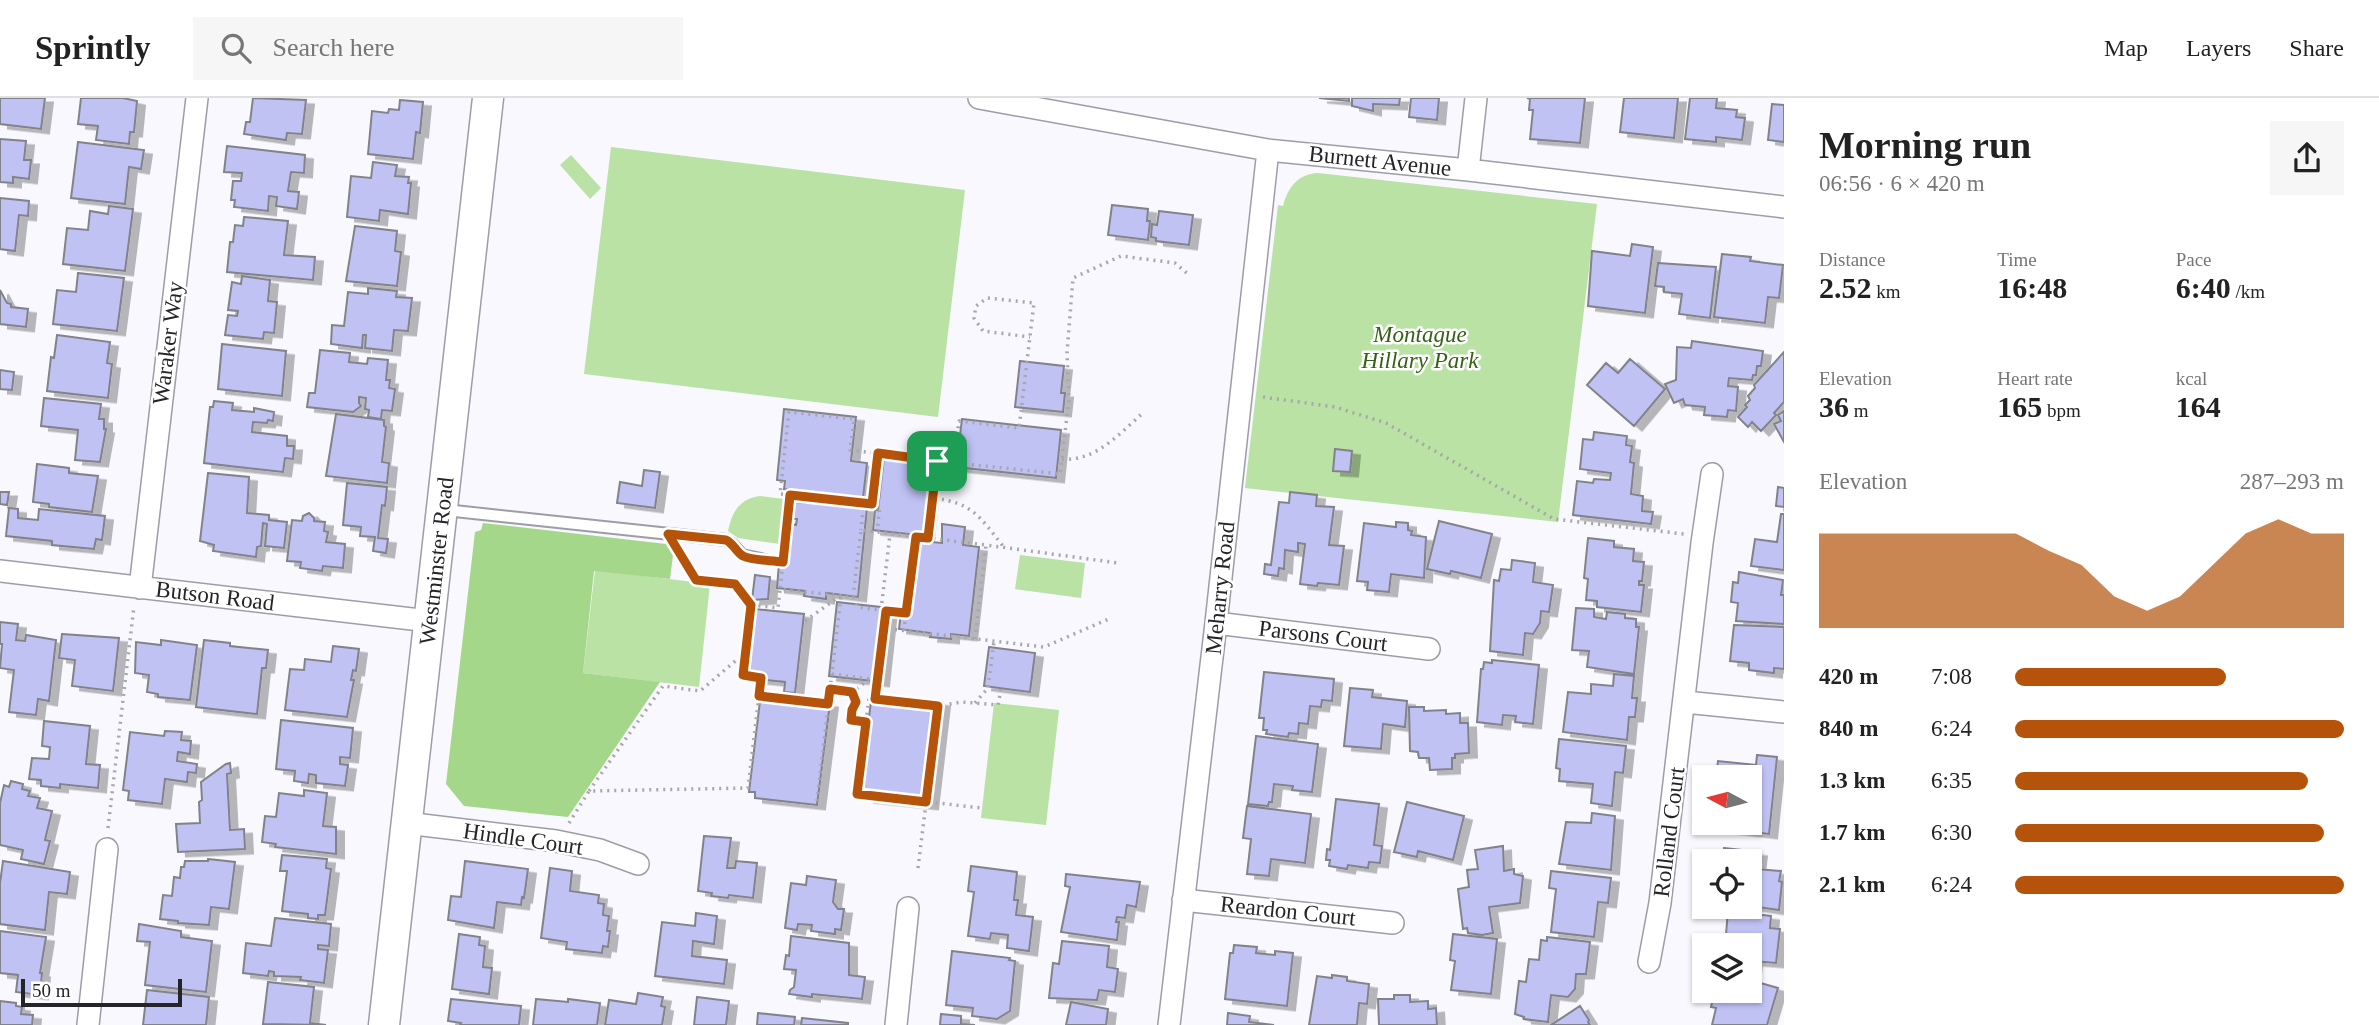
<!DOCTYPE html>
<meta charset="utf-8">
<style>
:root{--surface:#fff;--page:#f6f6f6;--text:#222;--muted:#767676;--line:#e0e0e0;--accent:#b45309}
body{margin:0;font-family:"Times New Roman",serif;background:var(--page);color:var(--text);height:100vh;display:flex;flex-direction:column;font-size:26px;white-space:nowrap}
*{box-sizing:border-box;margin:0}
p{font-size:23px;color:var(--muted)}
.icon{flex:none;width:38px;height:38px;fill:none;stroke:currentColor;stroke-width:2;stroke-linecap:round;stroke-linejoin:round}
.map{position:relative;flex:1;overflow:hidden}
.details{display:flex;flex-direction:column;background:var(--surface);width:595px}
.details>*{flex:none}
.needle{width:46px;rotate:277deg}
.tools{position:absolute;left:1692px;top:667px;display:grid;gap:14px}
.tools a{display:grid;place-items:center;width:70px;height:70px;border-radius:0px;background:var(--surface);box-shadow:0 2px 5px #0004;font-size:35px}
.scale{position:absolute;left:21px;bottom:18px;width:161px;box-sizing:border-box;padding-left:7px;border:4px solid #252529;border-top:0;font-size:19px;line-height:24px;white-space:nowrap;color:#252529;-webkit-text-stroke:5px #fff;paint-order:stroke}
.pin{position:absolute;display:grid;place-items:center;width:60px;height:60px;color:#fff;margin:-30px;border-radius:14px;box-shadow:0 4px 10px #0006}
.round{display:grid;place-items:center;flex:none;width:74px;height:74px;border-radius:0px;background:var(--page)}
.headline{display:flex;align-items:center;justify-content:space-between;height:119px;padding:0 35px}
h1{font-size:38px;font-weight:800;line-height:52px}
.figures{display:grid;grid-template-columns:repeat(3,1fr);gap:10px;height:119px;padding:7px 35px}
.figures div{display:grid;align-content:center}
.figures b{font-size:30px;font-weight:800}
.figures small{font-size:19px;font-weight:400}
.figures p{font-size:19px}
.chart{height:196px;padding:14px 35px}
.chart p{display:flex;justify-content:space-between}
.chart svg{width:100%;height:126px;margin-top:7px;fill:var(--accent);opacity:.7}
ul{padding:0 35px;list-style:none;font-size:23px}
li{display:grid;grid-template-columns:112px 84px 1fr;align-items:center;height:52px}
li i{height:18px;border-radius:9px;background:var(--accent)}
header{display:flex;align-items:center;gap:42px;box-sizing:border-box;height:98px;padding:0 35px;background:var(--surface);border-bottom:2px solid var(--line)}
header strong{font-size:33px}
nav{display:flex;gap:38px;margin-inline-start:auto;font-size:24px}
.search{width:490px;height:63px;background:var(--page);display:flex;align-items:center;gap:18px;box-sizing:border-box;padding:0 24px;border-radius:0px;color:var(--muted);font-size:26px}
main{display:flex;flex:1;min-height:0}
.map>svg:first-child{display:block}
.green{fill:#b9e2a4}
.forest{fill:#a5d78a}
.building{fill:#c0c2f4;stroke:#82828b;stroke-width:2;filter:url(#shadow)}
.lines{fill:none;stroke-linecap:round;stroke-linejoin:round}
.service-casing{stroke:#9c9da6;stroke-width:14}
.minor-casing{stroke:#9c9da6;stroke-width:24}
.secondary-casing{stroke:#9c9da6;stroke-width:33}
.path{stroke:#a6a6ab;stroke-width:3.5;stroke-dasharray:2 5;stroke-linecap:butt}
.service{stroke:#fff;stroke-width:10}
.minor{stroke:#fff;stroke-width:21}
.secondary{stroke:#fff;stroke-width:30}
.route-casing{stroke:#fff;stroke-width:14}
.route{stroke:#b45309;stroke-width:9}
.labels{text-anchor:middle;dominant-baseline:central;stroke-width:5;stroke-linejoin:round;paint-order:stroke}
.street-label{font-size:23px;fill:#252529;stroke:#fff}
.park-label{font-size:23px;font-style:italic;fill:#356114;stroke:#fff}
</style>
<header>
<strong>Sprintly</strong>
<div class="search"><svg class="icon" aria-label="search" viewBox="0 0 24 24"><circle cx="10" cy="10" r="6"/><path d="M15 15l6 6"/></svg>Search here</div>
<nav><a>Map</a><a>Layers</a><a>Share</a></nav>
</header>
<main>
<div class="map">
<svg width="1784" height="927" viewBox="0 0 1784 927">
<defs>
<filter id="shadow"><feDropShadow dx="8" dy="4.5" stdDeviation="0" flood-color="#0004"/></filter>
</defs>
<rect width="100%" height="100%" fill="#f8f8fe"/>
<path class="green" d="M611,49L965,92L938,319L584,276Z
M571,57L601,90L590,101L560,67Z
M1318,75L1597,106L1558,424L1245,390L1278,107L1283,108C1288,89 1298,76 1318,75Z
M760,398L784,401L780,446L738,440L728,433C732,414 739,401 760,398Z
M1020,457L1085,465L1081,500L1015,491Z
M595,472L710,486L699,589L583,575Z
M994,605L1059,612L1046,727L981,720Z"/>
<path class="forest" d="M483,425L666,446L673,457L670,481L594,473L583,575L660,584L568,719L464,708L446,686L475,434L481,432Z"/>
<path class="building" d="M0,0H45L41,31L0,26Z
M81,0H123L137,3L134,34H130L129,46L96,42L98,28L78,26Z
M253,0L306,2L302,36L287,35L286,42L244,36L246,24H250Z
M1319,0H1349V3Z
M1352,0H1400L1399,7L1373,6V13L1352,8Z
M1411,0H1439L1437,22L1409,19Z
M1585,0L1580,45L1530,41L1533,12H1529L1530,1L1527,0Z
M1624,0H1678L1674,40L1620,34Z
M1690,0H1717L1716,10L1737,12L1736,19L1745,20L1742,42L1716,39V44L1685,41Z
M400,2L423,4L420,35L416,34L413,61L368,56L372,13L388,15L389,11L399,12Z
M1772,6L1784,7V44L1768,42Z
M0,41L26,43L24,62H31L29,81L13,79V85L0,84Z
M78,44L144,52L141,71L129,69L125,106L71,100Z
M227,48L305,57L304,75L291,74L288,93L299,94L297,111L276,108L277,99L269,98L268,113L234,109L235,102H231L233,83H241L242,75L224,74Z
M373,64L397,67L395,78L409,79L408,85H411L408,116L380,112L379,123L347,119L351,78L371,80Z
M0,100L29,103L28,118L19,117L15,153L0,151Z
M1112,107L1148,111L1147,123H1150L1148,142L1108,137Z
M109,108L133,111L125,173L63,166L67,130L88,132L90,113L108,116Z
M1159,113L1193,117L1189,147L1156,143V140L1151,139L1152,126L1157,127Z
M244,119L288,123L284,157L315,159L313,182L227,174L230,144H233L235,127L243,128Z
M355,128L397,133L395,153L401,154L397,188L346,183Z
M1632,146L1653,149L1645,215L1588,208L1592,153L1630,158Z
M1722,156L1751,159L1750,163L1783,167L1779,200L1768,199L1765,225L1714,219Z
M1658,165L1716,169L1710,220L1679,216L1682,196L1664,194V189L1655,188Z
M78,175L124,180L117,233L53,226L57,192L76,194Z
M242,178L270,182L268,203L277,204L274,235L264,234L263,241L225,237L228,217L237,218L238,213L228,212L232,184L241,186Z
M368,190L397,193L396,199L412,200L408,233L394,232L392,253L365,250L366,237H363L362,250L331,246L332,227L344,228L348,194L368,196Z
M0,192L7,205L11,206V209L28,211L26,229L0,226Z
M57,237L110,244L107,265L112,266L108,300L47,293L51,259L54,260Z
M1692,243L1763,253L1761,268H1757L1756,277H1753L1752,282L1729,280L1728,288L1738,289L1736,313L1728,312L1727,319L1704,317L1705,309L1685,307L1683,301L1674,305L1665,286L1676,282L1677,249L1691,250Z
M222,246L286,253L282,298L218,291Z
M320,252L350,255L349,264L367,266L368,260L388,262L386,282H390L389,290L395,291L392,313L382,312L381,321L368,319L369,312L365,311L366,300L359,299V305L361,308L353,314L307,309L309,295H315Z
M1784,254V304L1774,315L1776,317L1761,333L1752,324L1748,329L1738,319L1747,309L1745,307L1750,302L1748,298L1755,290L1754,287Z
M1630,261L1665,291L1634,328L1587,287L1606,265L1618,275Z
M1020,263L1064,268L1061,295H1065L1063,314L1015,309Z
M0,272L14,274L12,292L0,291Z
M44,300L101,306L99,321H104V331H106L100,364L75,362L78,332L41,328Z
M214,303L233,305L232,312L254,314V310L274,314L273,323L268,322L267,325L253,324L252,334L287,338V348H294L293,361L285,360L283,374L204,365L210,309H213Z
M784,311L856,319L851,363L867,365L863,400L784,391L785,383L777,382Z
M1784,313V344L1774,326L1781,323L1778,317Z
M336,316L384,322V328L386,329L382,364L389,365L387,385L326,378Z
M962,321L1061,332L1056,380L956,369Z
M1594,334L1627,338L1626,347L1632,348L1630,364L1634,365L1631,396L1643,398L1642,413L1653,414L1651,426L1573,417L1577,383L1593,385L1594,381L1610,382L1611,375L1580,371L1583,341L1593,342Z
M1335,351L1352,353L1350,374L1333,373Z
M901,357L934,361L926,438L873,432L875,412H878L884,360L900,362Z
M37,366L69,370V375L98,378L92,414L49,409V406L33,404Z
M644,372L660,374L655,410L617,405L620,384L642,388Z
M208,375L249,379L247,415L269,417V422L287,424L284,450L265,448L267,426L263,425L261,448L257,449L256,459L213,453L214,447L200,443Z
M347,385L387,389L385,408L382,407L378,440L388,441L386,455L373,453L375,439L360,438L361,429L343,427Z
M1778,389L1784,390V409L1776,408Z
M0,394H9L7,407L0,406Z
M1290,394L1317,397L1316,408L1334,409L1329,447L1344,448L1339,487L1318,485L1317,488L1300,486L1305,446L1298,445V454L1285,452L1284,471L1279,470L1278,478L1264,476L1265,466L1271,467L1279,404L1289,405Z
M817,399L836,401V407L867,410L858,499L826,495V501L804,498L805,493L777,490L779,465L788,466L792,426L796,427L797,421H789L791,404L817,405Z
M9,410L18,411V420L38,422L39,411L105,418L102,442L96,441L94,451L52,447V443L6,438Z
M309,415L314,420V423L325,424L324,433L328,434L326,444L345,446L343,470L323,468L322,473L300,470L301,464L287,463L292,422L302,423L303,418Z
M1781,416H1784V472L1751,468L1755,441L1777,444Z
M1439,423L1492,436L1481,480L1451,473L1450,476L1427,471Z
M1396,424L1408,425V432L1412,433L1411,437L1426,439L1424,480L1391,476L1389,494L1367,492L1368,484L1357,483L1364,425L1396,429Z
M942,426L965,429L963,447L979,449L969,538L951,536V541L930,539L931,535L899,531L910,442L942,445Z
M1588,440L1614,443V449L1634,451L1633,463L1644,464L1642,483H1639V487H1644L1641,514L1597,509V503L1586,502L1588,481L1584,480Z
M1512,462L1535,465L1533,484L1553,487L1549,514L1541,513L1540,525L1533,536L1525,535L1523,557L1490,553L1494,482L1499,483L1501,471L1511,472Z
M1739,474L1783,482L1781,497H1784V526L1736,523L1738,505L1731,504L1733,484L1738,485Z
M755,477L770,479L768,501L752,502Z
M837,504L889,510L881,584L829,578Z
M1576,510L1594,511V519L1606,521L1607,514L1625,516V520L1636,521V529H1639L1634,576L1587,569L1589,553L1572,552Z
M755,511L804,516L795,595L784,594L785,584L747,580Z
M0,524L18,526L16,542L25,543L26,537L56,542L49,603L38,601L36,617L9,614L14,572L0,570L2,546H0Z
M1734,527L1784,529V571L1774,570V575L1749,572V565L1730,563Z
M62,536L119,540L113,593L72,588L75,562L59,560Z
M161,542L197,547L190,602L158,599V596L147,594L149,577L135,575L136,544L161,547Z
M204,542L230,545V548L268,552L266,570H262L257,616L196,609Z
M333,548L359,551L356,573L353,572L351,582H354L347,619L285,612L290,571L304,572L305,561L331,564Z
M989,549L1035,555L1030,594L984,588Z
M1492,562L1539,567L1533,626L1515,624L1516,618L1503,617L1502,627L1477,624L1481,571H1483L1484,564L1492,565Z
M1264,574L1334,581L1332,603L1322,602L1321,609L1310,608L1308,626L1299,625L1298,636L1289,635L1288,639L1266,636L1267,632H1263L1264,620H1259Z
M1614,576L1634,578L1632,600H1637L1635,619H1629L1627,642L1563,634L1568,594L1591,596V586L1613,588Z
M1350,590L1373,592L1372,599L1407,603L1405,629L1383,626L1381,651L1344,648Z
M766,597L830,605L817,707L755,700V694H749L760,603H765Z
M877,597L942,604L930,707L866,700L867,694H860L871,603H876Z
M1409,609H1424V613L1446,612V616L1460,615V625H1468L1469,655L1455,656V660H1452V671L1430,672L1429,660H1419L1418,654L1410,653Z
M281,622L353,630L350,660L340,659V666L348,667L345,688L316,685V677L309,676L308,685L294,683L295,673L276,671Z
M44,623L90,628L86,666L100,667L98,690L60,686V690L41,688V682L29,681L32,660L49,661L50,649L42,648Z
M165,633L182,634L181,642L191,643L190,656L178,654L177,663L197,666L196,675L188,674L187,684L165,681L162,706L128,702L129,693L123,692L130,634L164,638Z
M1256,638L1318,646L1312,694L1292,692L1293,688L1274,686L1272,704H1269L1268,708L1248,706Z
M1559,641L1626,648L1623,675L1615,674L1612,708L1591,705L1593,686L1559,683L1560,671L1556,670Z
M1757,657L1777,659L1769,736L1720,730L1721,724H1750V679H1716L1718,663L1756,667Z
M230,665L231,675L227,676L230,732L244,731L245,751L178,754L176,726L200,725L199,704L202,702L201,684L226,666Z
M11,683L23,686L22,691L30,693L28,698L40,700L37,710L52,713L45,742L50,743L44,766L21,761L23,752L0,747V705L4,687L9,689Z
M304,692L327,695L323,728L336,729V756L275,749L276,746L262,744L265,718L276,719L279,695L304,698Z
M1336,701L1379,706L1374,747L1382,748L1380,765L1369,764L1368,770L1348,767L1347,771L1329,768L1330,762H1326L1327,751L1330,752Z
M1407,704L1464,718L1453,762L1418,753L1417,759L1394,754Z
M1247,708L1311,716L1305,765L1271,761L1269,778L1247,776L1251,741L1243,740Z
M1592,715L1615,718L1611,772L1559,766L1566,724L1591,725Z
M704,738L731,740L727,770H735L736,763L757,765L753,800L729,797L728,800L711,798L712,795L698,793Z
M1503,748L1504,773L1514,771V776L1523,778L1520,805L1489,809L1493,835L1482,837L1468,835L1467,830L1463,831L1458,791L1469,789L1467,772L1478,771L1475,752Z
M1724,750L1759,754L1757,771L1781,773L1779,783L1782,784L1779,812L1750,808V763H1723Z
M282,757L327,761L326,770L331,771L325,817H318V821L308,820V816L282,813L287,773H280Z
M208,761L235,764L229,811L211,809L209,827L178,825V823L160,821L163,797L172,798L174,779L180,780L181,769H184L185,763H208Z
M3,763L70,774L67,796L49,794L45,832L0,826V785Z
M465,763L528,771L524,800L522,799L521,807L497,804L494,830L448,822L451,798L461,799Z
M971,768L1017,774L1014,802H1018L1016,817L1033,819L1029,853L1007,850L1008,837L991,835L990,841L968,838L974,794L968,793Z
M550,770L572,773L570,793L599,797L598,805L604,806L603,817L609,818L607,833H610L608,849L603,848L602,855L566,851L567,844L541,840Z
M1551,773L1611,780L1608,805L1598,804L1594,839L1551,834L1556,791L1549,790Z
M1066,776L1140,784L1136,809L1127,807L1125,820L1117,819L1116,824H1119L1117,842L1061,834L1070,789L1065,788Z
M807,778L836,782L833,804L838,811H844L841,832L835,831V836L811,833L812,827L798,826L797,832L785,830L791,785L806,787Z
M1728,813L1771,818L1770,830L1780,831L1776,865L1754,863L1753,872H1750V847H1734L1735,836H1726Z
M696,815L717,818L714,846L693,843L692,858L727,862L724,886L655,878L662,824L695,828Z
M275,820L331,826L329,848L318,847V851L328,852L324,885L300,882L301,879L274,878V874L269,873L268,878L243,875L246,845L271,848Z
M139,826L181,833V839L212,843L206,894L145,887L150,844L137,843Z
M0,833L46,839L40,875H42L40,897L16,894L18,877L0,875Z
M459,836L480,839L479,847L485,848L483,869L492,870L489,896L452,891Z
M1453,836L1497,841L1491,896L1451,892L1455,863L1450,862Z
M791,838L849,845V877L865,879L862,901L812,896V899L789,896L790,892L794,889L796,872L784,871L786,857L789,858Z
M1547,839L1590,844L1586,876H1576L1575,891L1568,899L1551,897L1548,924L1524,921V919L1515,916L1519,883L1526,884L1529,861L1539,862L1541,842L1547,843Z
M1062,843L1109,848L1107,869L1118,871L1115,894L1099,892L1097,902L1049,900L1053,865L1059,866Z
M1234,847L1257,849L1256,855L1275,857V853L1293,855L1287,908L1225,901L1230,855H1233Z
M952,853L1010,860L1009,862L1015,863L1010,913L997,921L972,918L973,910L946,907Z
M1332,877L1347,879V883L1369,886L1367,906L1359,905L1357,927H1309L1317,878L1332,880Z
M1750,882L1778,890L1767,927H1712L1716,910L1711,909L1715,892H1750Z
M268,884L314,889L310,925L326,927L263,926Z
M147,892L209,899L206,927H143Z
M638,895L663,899L661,908L665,909L662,927H605L609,902L636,906Z
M1394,897H1410V904L1428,903V911L1436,910L1437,927H1379L1378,901H1394Z
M697,899L729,903L726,927H694Z
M451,901L521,908L519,927H460L461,925L448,923Z
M536,901L568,904V901L600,905L597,927H533Z
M0,903L16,905V908L22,909L21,916L33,917L32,927H0Z
M1071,904L1108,911L1106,927H1066Z
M1580,908L1589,922L1588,924L1590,927H1551Z
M758,915L795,919L794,927H757Z
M1228,915L1250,918L1249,924L1274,927H1227Z
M941,916L961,918V926L975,927H940Z
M802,920L848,925V927H801Z"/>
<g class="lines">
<defs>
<path id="service" d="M445,412L726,442L732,446L742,457L765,462"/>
<path id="minor" d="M979,0L1268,52L1468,72L1784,109
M1468,72L1476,0
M0,473L429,523
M140,490L197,0
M1216,525L1429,551
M1685,604L1784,614
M406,725L556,743L600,752L638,766
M1183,802L1393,825
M1649,864L1660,805L1702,445L1712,376
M88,927L107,751
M896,927L908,810
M1169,927L1216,525L1268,52"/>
<g id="secondary">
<path id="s1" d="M384,927L488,0"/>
</g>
</defs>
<use href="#service" class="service-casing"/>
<use href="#minor" class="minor-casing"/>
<use href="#secondary" class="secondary-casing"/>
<path class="path" d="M1263,299L1335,309L1386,325L1554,421L1684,436
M1062,361C1096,364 1121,334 1144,314
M937,363L1060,376L1069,301L1067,255L1073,180L1121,158L1175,165L1189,177
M954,365L959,323L1019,330L1034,205L987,200L976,208L974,220L983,233L1030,239
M790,397L780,396L789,314L854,321L850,352L937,363L933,400
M864,405L880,407L877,434
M872,406L877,356
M928,440L933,400C973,405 979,418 1003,448
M678,453L696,482L735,486L752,507
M779,463L783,464L780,491L853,499L861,432L986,447
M783,464L790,397L864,405L861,432
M853,499L858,509L886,513L883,530
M881,512L890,436
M886,513L906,515L916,439
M805,523L840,498
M904,533L906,515
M975,541L986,447L1118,465
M746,554L742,577L761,580L759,598
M832,576L869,581
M830,591L853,594L869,581L877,582
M853,594L856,604L852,612L851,622L866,624
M875,601L869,600L857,696L982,710
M975,605L988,590L994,543
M938,608L875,601L883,530L1044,549L1111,520
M589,693L663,588L700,593L746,554L752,507L778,510L780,491
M817,703L841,498
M569,725L589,693L748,690L759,598L828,606
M108,730L134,508
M918,770L938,608L962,604L998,607L1001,591"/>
<use href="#service" class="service"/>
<use href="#minor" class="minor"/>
<use href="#secondary" class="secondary"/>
</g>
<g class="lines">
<defs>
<path id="route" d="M878,355L937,363L928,440L916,439L906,515L886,513L875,601L938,608L926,704L857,696L866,624L851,622L852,612L856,604L852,594L830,591L828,606L759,598L761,580L743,577L751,507L735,486L696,482L668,436L726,442C734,446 736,454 743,458C754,463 771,462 783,464L790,397L872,406Z"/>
</defs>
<use href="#route" class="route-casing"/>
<use href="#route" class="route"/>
</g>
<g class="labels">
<g class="street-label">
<text transform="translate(1380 63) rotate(6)">Burnett Avenue</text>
<text transform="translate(168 245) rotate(-83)">Waraker Way</text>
<text stroke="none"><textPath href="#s1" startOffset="467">Westminster Road</textPath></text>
<text transform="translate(1220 490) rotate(-84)">Meharry Road</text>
<text transform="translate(215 498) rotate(7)">Butson Road</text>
<text transform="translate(1323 538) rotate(7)">Parsons Court</text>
<text transform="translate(1669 734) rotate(-83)">Rolland Court</text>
<text transform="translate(523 741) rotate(8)">Hindle Court</text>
<text transform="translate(1288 813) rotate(6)">Reardon Court</text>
</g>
<g class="park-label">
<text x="1420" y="236">Montague<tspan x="1420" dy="26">Hillary Park</tspan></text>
</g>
</g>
</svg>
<div class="tools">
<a><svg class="needle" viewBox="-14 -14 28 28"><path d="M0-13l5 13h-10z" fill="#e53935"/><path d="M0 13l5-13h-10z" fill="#767676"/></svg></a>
<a><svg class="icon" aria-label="locate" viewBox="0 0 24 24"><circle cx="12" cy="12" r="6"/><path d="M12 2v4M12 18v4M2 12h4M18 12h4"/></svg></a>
<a><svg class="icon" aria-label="layers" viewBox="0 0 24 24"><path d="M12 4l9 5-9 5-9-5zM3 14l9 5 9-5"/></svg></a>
</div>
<div class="scale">50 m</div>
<div class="pin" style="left:937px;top:363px;background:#1e9e55"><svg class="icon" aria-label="arrive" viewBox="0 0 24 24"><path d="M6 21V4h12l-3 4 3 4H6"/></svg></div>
</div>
<section class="details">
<div class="headline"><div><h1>Morning run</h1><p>06:56 · 6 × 420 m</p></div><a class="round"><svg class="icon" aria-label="share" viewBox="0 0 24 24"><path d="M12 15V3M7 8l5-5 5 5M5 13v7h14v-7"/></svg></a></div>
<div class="figures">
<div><p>Distance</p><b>2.52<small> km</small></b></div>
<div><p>Time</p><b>16:48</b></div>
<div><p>Pace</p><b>6:40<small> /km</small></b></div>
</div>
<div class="figures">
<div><p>Elevation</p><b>36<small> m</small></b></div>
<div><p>Heart rate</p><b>165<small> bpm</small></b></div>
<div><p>kcal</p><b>164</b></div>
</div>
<div class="chart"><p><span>Elevation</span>287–293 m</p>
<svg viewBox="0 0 160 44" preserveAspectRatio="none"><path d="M0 44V11L10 11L20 11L30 11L40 11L50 11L60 11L70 17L80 22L90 33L100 38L110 33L120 22L130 11L140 6L150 11L160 11V44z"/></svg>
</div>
<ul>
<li><b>420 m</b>7:08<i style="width:64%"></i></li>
<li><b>840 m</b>6:24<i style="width:100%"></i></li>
<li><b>1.3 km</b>6:35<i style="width:89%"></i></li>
<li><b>1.7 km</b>6:30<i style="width:94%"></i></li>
<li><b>2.1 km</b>6:24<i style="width:100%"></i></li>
</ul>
</section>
</main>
